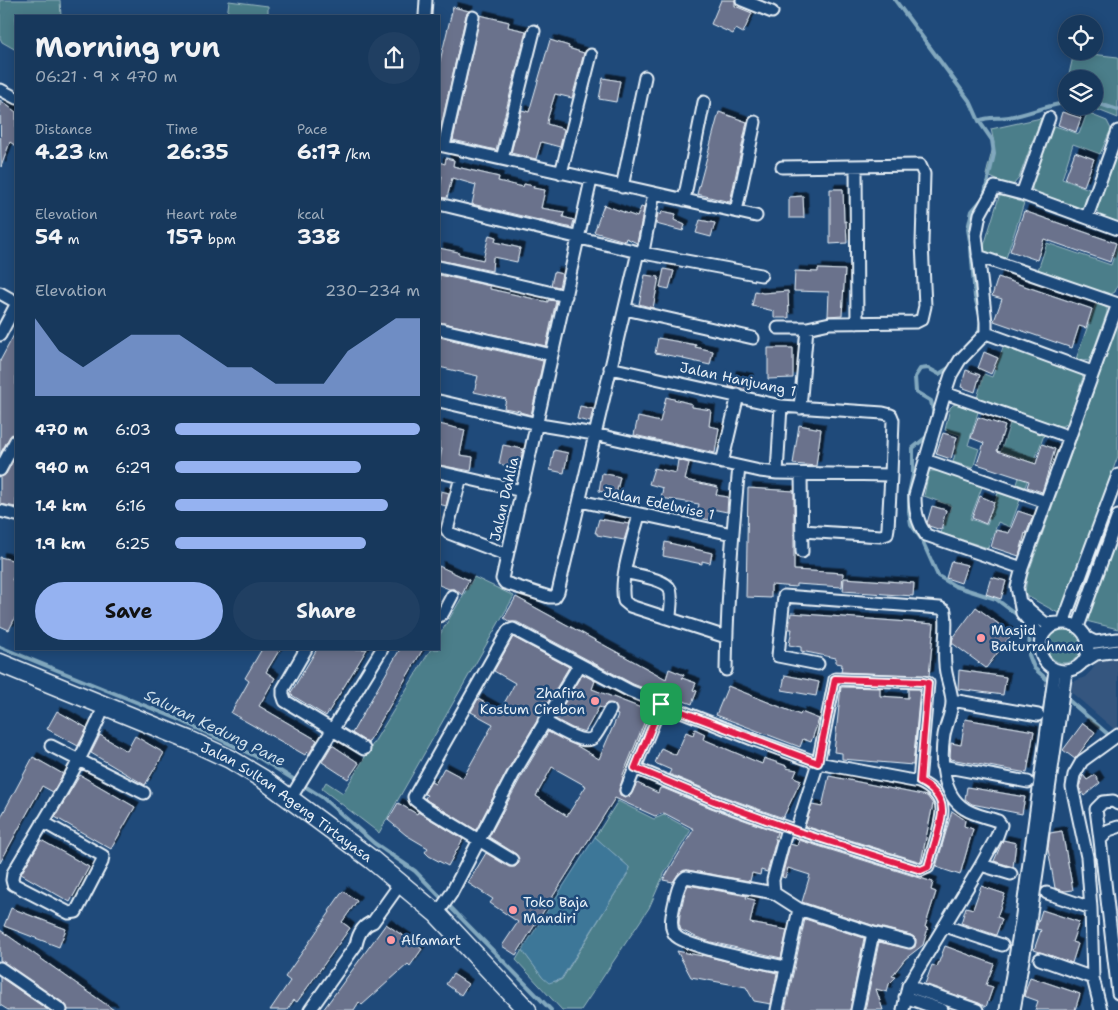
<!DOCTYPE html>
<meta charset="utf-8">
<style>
:root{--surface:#17385c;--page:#203f62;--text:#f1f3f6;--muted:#9eacbb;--line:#365272;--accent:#95b2f1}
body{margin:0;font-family:"Shantell Sans",sans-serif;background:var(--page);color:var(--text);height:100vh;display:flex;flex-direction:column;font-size:19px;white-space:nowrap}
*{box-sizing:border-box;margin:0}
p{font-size:16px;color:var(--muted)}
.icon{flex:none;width:28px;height:28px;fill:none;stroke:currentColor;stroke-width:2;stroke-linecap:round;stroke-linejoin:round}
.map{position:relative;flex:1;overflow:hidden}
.sheet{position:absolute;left:15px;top:15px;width:425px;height:635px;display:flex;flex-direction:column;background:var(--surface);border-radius:0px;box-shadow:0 2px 12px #0003,0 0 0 1px var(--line)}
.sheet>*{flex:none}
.buttons{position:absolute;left:1058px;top:15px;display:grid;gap:10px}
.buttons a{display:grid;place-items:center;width:45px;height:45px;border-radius:50%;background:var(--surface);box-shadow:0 2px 12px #0003,0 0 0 1px var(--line);font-size:25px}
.pin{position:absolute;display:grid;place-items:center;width:42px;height:42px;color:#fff;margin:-21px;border-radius:10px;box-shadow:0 2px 8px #0006}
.round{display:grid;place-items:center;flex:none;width:52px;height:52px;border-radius:26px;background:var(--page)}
.summary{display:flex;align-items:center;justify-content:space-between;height:85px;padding:0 20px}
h1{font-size:28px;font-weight:700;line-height:38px}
.figures{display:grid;grid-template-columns:repeat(3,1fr);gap:8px;height:85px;padding:5px 20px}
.figures div{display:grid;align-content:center}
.figures b{font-size:21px;font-weight:700}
.figures small{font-size:14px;font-weight:400}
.figures p{font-size:14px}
.chart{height:140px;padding:10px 20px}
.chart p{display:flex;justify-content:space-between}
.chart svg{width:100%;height:90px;margin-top:5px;fill:var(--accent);opacity:.7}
.action{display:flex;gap:10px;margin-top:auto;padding:10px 20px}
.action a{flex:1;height:58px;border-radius:30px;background:var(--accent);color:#111;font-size:20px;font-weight:700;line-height:58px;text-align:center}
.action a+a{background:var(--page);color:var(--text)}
ul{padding:0 20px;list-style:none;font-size:16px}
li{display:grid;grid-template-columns:80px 60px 1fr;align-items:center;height:38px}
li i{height:12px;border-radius:6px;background:var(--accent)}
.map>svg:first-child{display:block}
.built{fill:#36567f}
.green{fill:#4b7e8a;stroke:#9ab8c1}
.water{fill:#3e7798;stroke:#82a8be}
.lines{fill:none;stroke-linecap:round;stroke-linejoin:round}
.stream{stroke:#82a8be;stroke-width:4}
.building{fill:#6a728c;stroke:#e8f1f8;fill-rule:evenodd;filter:url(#shadow)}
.street-casing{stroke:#e8f1f8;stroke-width:15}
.primary-casing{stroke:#e8f1f8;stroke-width:21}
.street{stroke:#1f4a7a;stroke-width:11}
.primary{stroke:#1f4a7a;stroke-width:18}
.route-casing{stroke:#fff;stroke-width:10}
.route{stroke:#e11d48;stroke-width:6}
.poi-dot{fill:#ff9aa2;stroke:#1f4a7a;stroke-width:2}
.labels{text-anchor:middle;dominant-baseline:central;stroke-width:5;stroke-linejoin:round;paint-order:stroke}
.street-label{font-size:14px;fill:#e8f1f8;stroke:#1f4a7a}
.poi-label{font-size:14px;fill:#e8f1f8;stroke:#1f4a7a;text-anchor:start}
.water-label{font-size:15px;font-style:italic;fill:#cedfea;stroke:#1f4a7a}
</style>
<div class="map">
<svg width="1118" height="1010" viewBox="0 0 1118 1010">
<defs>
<filter id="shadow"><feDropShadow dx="4.5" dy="-4.5" stdDeviation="0" flood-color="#0009"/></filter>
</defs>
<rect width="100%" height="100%" fill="#1f4a7a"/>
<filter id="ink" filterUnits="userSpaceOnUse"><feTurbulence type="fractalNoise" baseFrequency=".02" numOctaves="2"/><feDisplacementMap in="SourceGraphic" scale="10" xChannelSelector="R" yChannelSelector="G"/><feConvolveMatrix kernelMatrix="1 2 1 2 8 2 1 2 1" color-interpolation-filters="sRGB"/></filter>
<g filter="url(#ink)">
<path class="built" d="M1118,655V727L1115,730L1071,692L1073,682L1085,677L1092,670L1098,657Z"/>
<path class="green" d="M0,0H60L61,16H16V50L2,42L0,38Z
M229,1L268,6V16H227Z
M1074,52L1118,57V118L1088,106H1094V79H1068Z
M1087,113L1107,121L1111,129L1100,154L1073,144L1062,179L1089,189L1083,207L1078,209L1034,193L1031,185L1052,125L1079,134Z
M1041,118L1019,178L1013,185H1008L986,175L994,143L991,129Z
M1118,150V223L1099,215L1096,210Z
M1002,195L1024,203L1006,258L985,251L983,249L999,197Z
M1047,243L1111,265L1118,244V284L1115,292L1111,294L1105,293L1038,270Z
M1096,303L1107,308V312L1091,357L1089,361L1076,359Z
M1118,323V456L1060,614L1027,596L1025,592L1027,577Z
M1004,345L1080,374L1083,377L1068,423L1063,426H1059L977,398L984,374L992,377Z
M957,404L978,412L968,445L979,449L973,468L953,462L960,435L945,430L950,408L953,405Z
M1010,423L1044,435L1025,487L1017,484L1025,459L1001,451Z
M929,471H938L982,487L970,519L987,525L998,493L1020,500L1010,527L998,522L988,548L941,533L951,506L924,496Z
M1118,532V629L1086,621Z
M474,577L514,596L379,833L322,789L326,782L343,793L431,649H439V636Z
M1047 646a17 17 0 1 1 34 0a17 17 0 1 1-34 0Z
M618,801L654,819L664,815L691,830L664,874L649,908L581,1010H562L516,960L522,950L543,978L556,982L562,979L628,873L629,867L595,837Z"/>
<path class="water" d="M595,837L629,867L628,873L561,979L549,983L543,978L522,950Z"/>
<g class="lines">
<path class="stream" d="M895,0L971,103L979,121L992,140L994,154L984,197L972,211L968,229L971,248L975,297L981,319L979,334
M1094,102L1118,110
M979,121C987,116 999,119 1009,117C1029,114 1047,105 1066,103
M934,415L931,401L916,392L915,377L920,369L928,368L939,374L952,366
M930,434L913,448V475L909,493V512L911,524L922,540L938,576L955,586L996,599L1020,617
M1030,627L1029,655L1034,668L1051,683
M0,647L178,719L261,759L322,797L374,843L415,871L551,1010
M1065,697L1118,743"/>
</g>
<path class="building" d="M721,0H735V6L752,13L743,33L736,29L733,34L711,24Z
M453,7L469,11L466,15L439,135V65Z
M480,15L509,22L508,27L526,31L496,150L453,140Z
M550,40L569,46L568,48L584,53L572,98L555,94L548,117L547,124L564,129L560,147L541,142L536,159L511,153L522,110L529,112Z
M603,78L620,81L616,102L599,99Z
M0,100L16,112V146L10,142L1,167Z
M719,112L747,122L730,202L697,194Z
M1062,112L1081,118L1076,132L1058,125Z
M1075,152L1094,159L1084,186L1065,179Z
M446,158L454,160L453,166L499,177L498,181L523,187L524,184L534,186L533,188L545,190L541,208L564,212L563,217L574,220L572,228L472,204L476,185L452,178L447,198L439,197L442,176H439V162L445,164Z
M830,189H843L844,222L846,221L847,243L830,244Z
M803,196L804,218H789V197Z
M604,205L637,217L641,207L644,208L637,243L626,238L625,241L594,232Z
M662,211L676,214L674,220L685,225L683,231L656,224L658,213L661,215Z
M1024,211L1116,243L1110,262L1044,239L1037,260L1010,251Z
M700,220L715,223L711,237L696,233Z
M489,235L496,237L495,242L520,248L517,262L493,257L492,271L439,260V248L458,252V254L483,260Z
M664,269L674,271L669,289L660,287Z
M818,269L845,270L842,315L828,316L829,292L794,291L795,271L818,272Z
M554,272L562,274L559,287L551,285Z
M439,275L490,286V289L548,302V300L556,301L546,346L439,322Z
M645,275L659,277L653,308L639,304Z
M998,277L1092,309L1086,328L1079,326L1072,348L994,321L1002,299L992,296Z
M755,291L763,293L788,291L789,318H774V311L752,306Z
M16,331V433L10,436L0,454V361Z
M439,337L543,361L531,415L520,412V411L504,408L506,399L474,392L478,376L439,367Z
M658,338L696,345L695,347L713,351L710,365L683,359L684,358L655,353Z
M768,348H793V378L768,379Z
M984,352L998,358L991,374L978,368Z
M966,370L980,375L975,392L961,387Z
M732,375L749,378L746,390L739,388L729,387Z
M666,397L692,404V407L711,410L709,426L719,428L715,453L634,435L638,417L660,422Z
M580,406L593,409L590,422L577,419Z
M978,417L1005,426L997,451L1036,464L1042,444L1055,449L1042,492L1027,487L1029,481L977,464L984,443L971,438Z
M439,424L465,430L460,455L473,457L471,471L439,465L442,449L439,448Z
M799,425L821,429L816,466L793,464Z
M943,433L957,437L951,459L936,454Z
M503,445L523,449L519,468L499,464Z
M554,450L568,453L564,473L550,470Z
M16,455V507L0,504V477L6,474Z
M678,460L689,463L685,480L718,487L716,495L728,497L727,512L712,509L709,520L696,517L699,504L661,498L663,488L649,484L654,468L676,473Z
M602,473L620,477L616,495L599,491Z
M748,488L794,491V570L843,573L842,587L796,584V587L771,585V598L746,597Z
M441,491L449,493L446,506L439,504Z
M980,496L994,502L986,524L972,518Z
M932,506L946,510L941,530L929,526L927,523Z
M1018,511L1033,516L1026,534L1025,533L1019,556L991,547L996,530L1009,533Z
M599,519L629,524L624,540L597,535V533H595Z
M665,542L712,553L710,563L702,561V564L663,556Z
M0,557L16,561V571L12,580L16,582V616L9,630L0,626Z
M951,561L967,565L961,583L946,578Z
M439,566L469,580L462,595L455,589H449L439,585Z
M991,577L1006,581L1001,599L986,594Z
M844,578L914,583L913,596L843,591Z
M516,597L666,679L669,669L684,675L682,678L696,683L693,690L697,691L692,704L675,698L674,700L633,684L517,622H510L504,618Z
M976,607L1012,634L986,668L952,643L953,638Z
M791,613L934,624L929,676L841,672L842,664L836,663V658L801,651V647L789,645L792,629H789Z
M513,637L569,667L507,771L476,830L428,801L425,798L427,795L424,794L431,782L435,784L444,768L463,778L493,724L471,712L478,699L500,711L515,683L494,671Z
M262,649H280L266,672L275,678L259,706L317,740L309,754L307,752L305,755L231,713L249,681L245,678Z
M317,649H367L326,716L290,694Z
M400,649H423L368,743L352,733Z
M959,670L1006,677L1003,695L958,689Z
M582,674L595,681L592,689L649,711L622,777H623L619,791L620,795L627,797L630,796L637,783L658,793L660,788H663L711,808L777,832L775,839L776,840L767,872L761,870L760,875L752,873L750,881L687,870L678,874L673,882L663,880L694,829L664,813L655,816L615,798L516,955L502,946L518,922L490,903L493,899L468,883L486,853L509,867H515L519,863V860L516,854L489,837L520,779L548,732L577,746L599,759L618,715L616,714L617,710L614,704L607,703L602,708L599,707L585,732L572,728L555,719ZM552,767L586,786L567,816L536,796Z
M785,675L819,682L816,696L782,690Z
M728,686L800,715L801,712L819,719L811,742L803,739L800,747L716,715Z
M841,687L880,688V696L908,698V689H920L913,765L842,759V753L834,752Z
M57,711L87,728L78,746L47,729Z
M965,719L1034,731L1027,773L950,759L951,743L961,745Z
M1083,723L1095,732L1075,759L1063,750Z
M695,729L705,734L703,739L762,764L764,758L787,766L786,768L797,770L794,777L801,780L783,818L717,794L669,774L671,770L655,763L661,748L676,755L686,732L693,735Z
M100,735L127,751L135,736L164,753L145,785L91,753Z
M332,745L359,763L348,779L322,762Z
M33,757L63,774L53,792L42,786L0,863V819Z
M80,775L135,807L111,849L55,817Z
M1083,775L1087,780L1095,775L1100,783L1084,796L1080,789V784Z
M829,776L927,796L933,804L921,862L805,826L812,805L822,807Z
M967,787L1025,797L1022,814L972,804L965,799Z
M398,803L417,814L418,812L463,839L448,866L429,856L425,852L428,848L406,835L388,820Z
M952,811L965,820L964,826L973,829L960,875L936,867Z
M1062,831L1073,890L1065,891L1055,888L1048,849L1050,833Z
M41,840L89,867L70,902L21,874Z
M799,840L933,882L931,890L936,892L925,927L928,928L923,945L905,959L892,976L896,977L889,984L887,992L876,989L883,1010H865L879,942L911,949L915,947L916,939L911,935L875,926L802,902L810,875L788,868L785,878L782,877L790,844L797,846Z
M1003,840L1016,843L1013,867L994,861Z
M688,885L747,896L746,898L755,900L750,923L787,930L781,958L711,942L696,937L681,930L679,924L680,914L685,892Z
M981,886L1005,894L997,917L1002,919L996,935L961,923L966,907L973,909Z
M343,891L357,901L342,922L350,928L297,1002L294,1000L287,1010H270L290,981L285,977L330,912L329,911Z
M11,908L66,929L59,947L4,926Z
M1042,910L1079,922L1072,942L1078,944L1072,963L1034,950L1041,930L1036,929Z
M805,919L864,938L850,1010H785Z
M386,924L422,949L410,966L408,964L362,1005L359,1002L354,1010H323Z
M0,930L60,972L114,1010H68L65,1004L0,960Z
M945,946L994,964L986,985L993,987L986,1007L979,1003L925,984L932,965L937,967Z
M677,951L702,956L701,955L777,973L771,1004L754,1001L746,987L691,977Z
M453,974L468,984L461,995L446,984Z
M0,977L48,1010H8L0,1005Z
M1030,977L1080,994L1075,1010H1035L1038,1001L1024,996Z"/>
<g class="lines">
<defs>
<path id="street" d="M742,0L772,12
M425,16L426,0
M1,90L16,98
M439,145L654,193L643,252
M444,146L473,17
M502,159L534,31
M856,167L857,323
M561,173L591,55
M622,187L645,77
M654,193L756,216
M1022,194L1049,118
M684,200L704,102
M439,204L638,252L558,592L555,597H549L505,583L502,579L591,180
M736,211L755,122
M1087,217L1118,131
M638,252L761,275
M978,256L1118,304
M439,267L566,296
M0,293L16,302
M625,309L753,338
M778,328H807L830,323L916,322L922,319L925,306L922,243L924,174L920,165L782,167
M439,329L552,355
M986,333L1092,372
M0,335L16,305
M610,368L781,406L883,413L891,415L893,420L891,475L777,473L781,406
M945,393L1070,437
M439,401L546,426L594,434L760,471L777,473
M800,408L807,328
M925,460L1046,502
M722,463L738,395
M0,470L16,440
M439,472L522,491
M801,474L802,552
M461,477L447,530L449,533L507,555
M580,501L732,534
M0,511L16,515
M639,515C633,538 619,578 624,601L630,606L726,637
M802,531L881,536L887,534L888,528L891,475
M1022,568L1118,304
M625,572C635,575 666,579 670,589C673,597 670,610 670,618
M1021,603C1027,607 1042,622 1046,623C1050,624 1055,623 1058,623
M439,616L443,613L452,596
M1040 647a24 24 0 1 1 48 0a24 24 0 1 1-48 0Z
M1063,623L1118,475
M1078,627L1118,516
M1087,638L1095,642L1118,639
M1041,641L1040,635L1022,613L1017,587L1022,568L926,535C917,522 915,511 915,495L945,393L951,375L960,360L986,333V322L976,235L980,214L995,187L1022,194L1118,229
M306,649L283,689V695L285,701L364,749
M1083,662L1096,654L1118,651
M818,664L778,656L784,596L940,608L945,611C948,629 943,646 945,664C945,677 952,690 952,702C952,713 946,724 944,735C940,759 942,795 965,809C974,815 987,817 998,821L1001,825L997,836L981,865L908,986L903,1010
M726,670C727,602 732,535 739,467
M952,700L1038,715
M544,721C555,727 584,747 594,737C600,730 605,718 610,710
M51,746L144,793
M942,766L1028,782
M626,790L635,768
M290,799L382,649
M43,822L103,856L102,862L76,912L69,913L13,884L12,880L13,873C45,819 80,765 104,707
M1118,827L1109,830L1100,840L1118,993
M787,828L773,880L774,893L799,909L873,933L909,942
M796,831L818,763L835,679L923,682L928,683L919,782
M1100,840L1096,809L1103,802L1113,801L1118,804
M512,860L424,807L415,800L414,797L508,631L513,629L630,691L757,741L818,763L919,782C931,787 943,798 942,812C941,828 932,851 928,867L921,870L796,831L714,801L635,768L661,704
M981,865L1011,874
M774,893L686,877C678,882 676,897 674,905C672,915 669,926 675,935C684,947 767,963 785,967
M1047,893L1091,908
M437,914L451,894L513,775L579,665
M945,926L1002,945
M1040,959L1093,978
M0,968L61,1010
M908,986L977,1010
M905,997L942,1010
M310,1010L356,945C358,935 363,925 373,922L400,884
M777,1010L799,909
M857,1010L873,933
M1006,1010L1021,922L1055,670
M1014,1010L1030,921L1066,672
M1101,1010L1093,978L1091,908L1087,857L1072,787L1074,775L1082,761L1118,735"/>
<g id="primary">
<path id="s1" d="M0,663L191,741L230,759L263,779L371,859L437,914L527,1010"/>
</g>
</defs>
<use href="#street" class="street-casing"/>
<use href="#primary" class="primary-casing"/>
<use href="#street" class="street"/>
<use href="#primary" class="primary"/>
</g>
</g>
<g class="lines" filter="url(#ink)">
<defs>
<path id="route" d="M835,679L923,682L928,683L920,782C931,787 943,798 942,812C941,828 932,851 928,867L921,870L796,831L714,801L635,768L661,704L818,763Z"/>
</defs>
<use href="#route" class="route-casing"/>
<use href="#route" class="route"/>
</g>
<g class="poi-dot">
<circle cx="981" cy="638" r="5"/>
<circle cx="595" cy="701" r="5"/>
<circle cx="513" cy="910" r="5"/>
<circle cx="391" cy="940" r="5"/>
</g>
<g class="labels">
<g class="street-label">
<text transform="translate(738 379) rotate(12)">Jalan Hanjuang 1</text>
<text transform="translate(504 499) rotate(-77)">Jalan Dahlia</text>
<text transform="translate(659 503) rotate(12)">Jalan Edelwise 1</text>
<text stroke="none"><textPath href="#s1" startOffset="320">Jalan Sultan Ageng Tirtayasa</textPath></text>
</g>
<g class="poi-label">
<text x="991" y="630">Masjid<tspan x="991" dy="16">Baiturrahman</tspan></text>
<text x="585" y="693" text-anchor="end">Zhafira<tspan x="585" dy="16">Kostum Cirebon</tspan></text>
<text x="523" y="902">Toko Baja<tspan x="523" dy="16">Mandiri</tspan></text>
<text x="401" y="940">Alfamart</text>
</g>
<g class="water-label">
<text transform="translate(215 728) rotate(26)">Saluran Kedung Pane</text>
</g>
</g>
</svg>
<div class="buttons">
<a><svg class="icon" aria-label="locate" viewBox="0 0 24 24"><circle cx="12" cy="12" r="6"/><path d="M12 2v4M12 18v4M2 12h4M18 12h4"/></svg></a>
<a><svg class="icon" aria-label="layers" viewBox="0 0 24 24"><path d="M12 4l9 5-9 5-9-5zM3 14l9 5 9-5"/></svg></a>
</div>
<div class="pin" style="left:661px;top:704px;background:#1e9e55"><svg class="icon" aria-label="arrive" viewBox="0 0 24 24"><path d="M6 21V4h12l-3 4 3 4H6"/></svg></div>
<section class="sheet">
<div class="summary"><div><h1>Morning run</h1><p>06:21 · 9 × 470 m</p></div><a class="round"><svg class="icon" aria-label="share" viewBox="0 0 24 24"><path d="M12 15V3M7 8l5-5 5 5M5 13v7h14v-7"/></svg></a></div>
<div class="figures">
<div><p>Distance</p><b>4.23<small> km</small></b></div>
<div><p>Time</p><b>26:35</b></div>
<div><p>Pace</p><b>6:17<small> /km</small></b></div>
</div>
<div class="figures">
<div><p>Elevation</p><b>54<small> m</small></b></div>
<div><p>Heart rate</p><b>157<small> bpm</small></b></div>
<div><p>kcal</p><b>338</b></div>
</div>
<div class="chart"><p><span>Elevation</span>230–234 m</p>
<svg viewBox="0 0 160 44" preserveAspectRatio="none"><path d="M0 44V6L10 22L20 30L30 22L40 14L50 14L60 14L70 22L80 30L90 30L100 38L110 38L120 38L130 22L140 14L150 6L160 6V44z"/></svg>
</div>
<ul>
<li><b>470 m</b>6:03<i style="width:100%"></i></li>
<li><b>940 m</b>6:29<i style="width:76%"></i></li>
<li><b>1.4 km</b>6:16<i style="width:87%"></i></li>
<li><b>1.9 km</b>6:25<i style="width:78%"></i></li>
</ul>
<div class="action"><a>Save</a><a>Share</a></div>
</section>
</div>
